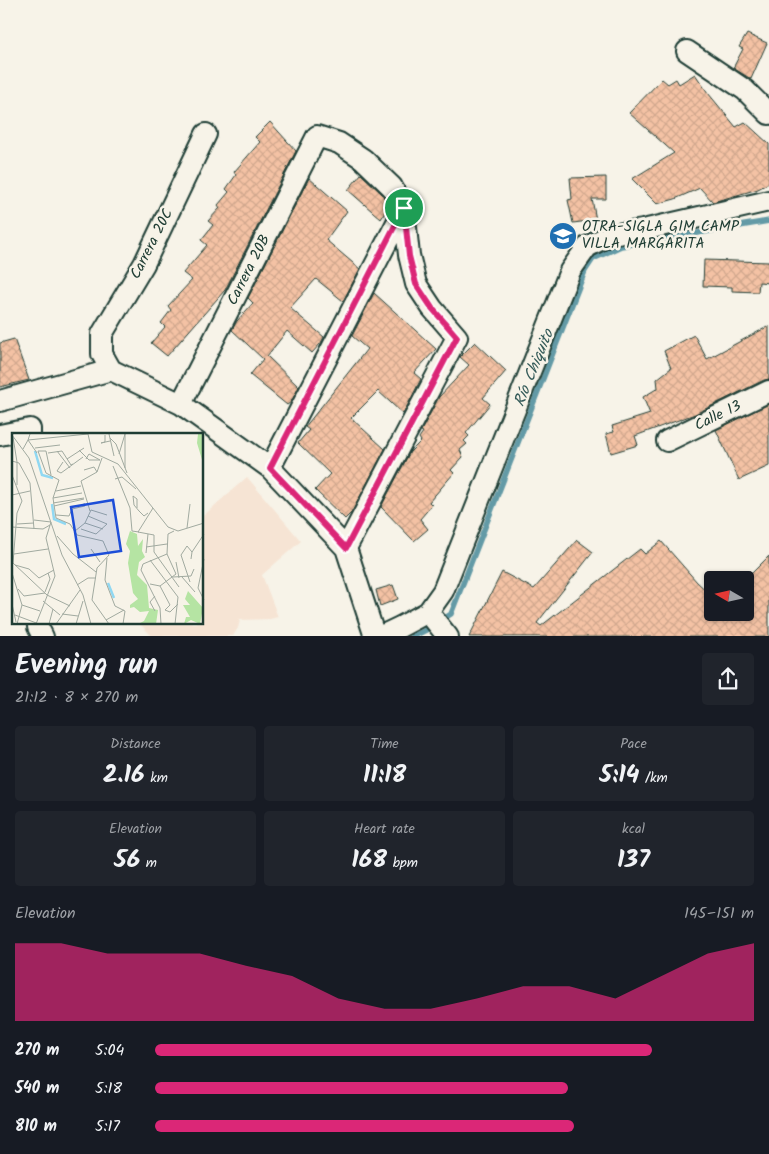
<!DOCTYPE html>
<meta charset="utf-8">
<style>
:root{--surface:#171b24;--page:#20242c;--text:#f1f3f6;--muted:#9ea1a6;--accent:#db2777}
body{margin:0;font-family:Kalam,sans-serif;background:var(--page);color:var(--text);height:100vh;display:flex;flex-direction:column;font-size:19px;white-space:nowrap}
*{box-sizing:border-box;margin:0}
p{font-size:16px;color:var(--muted)}
.icon{flex:none;width:28px;height:28px;fill:none;stroke:currentColor;stroke-width:2;stroke-linecap:round;stroke-linejoin:round}
.map{position:relative;height:636px;overflow:hidden}
.panel{display:flex;flex-direction:column;background:var(--surface);flex:1}
.panel>*{flex:none}
.needle{width:32px;rotate:279deg}
.fabs{position:absolute;left:704px;top:571px;display:grid;gap:10px}
.fabs a{display:grid;place-items:center;width:50px;height:50px;border-radius:5px;background:var(--surface);box-shadow:0 1px 4px #0004;font-size:25px}
.pin{position:absolute;display:grid;place-items:center;width:42px;height:42px;color:#fff;margin:-21px;border:2px solid #fff;border-radius:50%;box-shadow:0 1px 5px #0007}
.round{display:grid;place-items:center;flex:none;width:52px;height:52px;border-radius:5px;background:var(--page)}
.head{display:flex;align-items:center;justify-content:space-between;height:85px;padding:0 15px}
h1{font-size:28px;font-weight:700;line-height:38px}
.metrics{display:grid;grid-template-columns:repeat(3,1fr);gap:8px;height:85px;padding:5px 15px}
.metrics div{display:grid;align-content:center;border-radius:5px;background:var(--page);text-align:center}
.metrics b{font-size:25px;font-weight:700}
.metrics small{font-size:14px;font-weight:400}
.metrics p{font-size:14px}
.chart{height:140px;padding:10px 15px}
.chart p{display:flex;justify-content:space-between}
.chart svg{width:100%;height:90px;margin-top:5px;fill:var(--accent);opacity:.7}
ul{padding:0 15px;list-style:none;font-size:16px}
li{display:grid;grid-template-columns:80px 60px 1fr;align-items:center;height:38px}
li i{height:12px;border-radius:6px;background:var(--accent)}
.map>svg:first-child{display:block}
.built{fill:#f6e4d4}
.lines{fill:none;stroke-linecap:round;stroke-linejoin:round}
.stream{stroke:#639aa6;stroke-width:5.5}
.building{fill:url(#building-cross-hatch);stroke:#1f3d34}
.minor-casing{stroke:#1f3d34;stroke-width:24}
.minor{stroke:#f7f3e8;stroke-width:20}
.route-casing{stroke:#fff;stroke-width:10}
.route{stroke:#db2777;stroke-width:6}
.labels{text-anchor:middle;dominant-baseline:central;stroke-width:5;stroke-linejoin:round;paint-order:stroke}
.poi-label{font-size:15px;fill:#1f3d34;stroke:#f7f3e8;text-anchor:start}
.street-label{font-size:15px;fill:#1f3d34;stroke:#f7f3e8}
.water-label{font-size:16px;font-style:italic;fill:#365c5a;stroke:#f7f3e8}
.inset-river{fill:none;stroke:#90d8f2;stroke-width:2.5}
.inset-road{fill:none;stroke:#a1aaa0;stroke-width:1}
.view{fill:#1d4ed8;fill-opacity:0.15;stroke:#1d4ed8;stroke-width:2.5}
.inset-edge{fill:none;stroke:#1f3d34;stroke-width:2.5}
</style>
<div class="map">
<svg width="769" height="637" viewBox="0 0 769 637">
<defs>
<pattern id="building-cross-hatch" width="8" height="8" patternUnits="userSpaceOnUse" patternTransform="scale(1.25)"><rect width="8" height="8" fill="#f4c2a4"/><path d="M0 0l8 8M0 8l8-8" fill="none" stroke="#d1a88e"/></pattern>
</defs>
<rect width="100%" height="100%" fill="#f7f3e8"/>
<filter id="ink" filterUnits="userSpaceOnUse"><feTurbulence type="fractalNoise" baseFrequency=".02" numOctaves="2"/><feDisplacementMap in="SourceGraphic" scale="10" xChannelSelector="R" yChannelSelector="G"/><feConvolveMatrix kernelMatrix="1 2 1 2 8 2 1 2 1" color-interpolation-filters="sRGB"/></filter>
<g filter="url(#ink)">
<path class="built" d="M247,477L301,541L262,575L278,617L270,619L240,620L238,628L233,636H152L139,623H202L203,516Z"/>
<g class="lines">
<path class="stream" d="M412,637L426,630L451,614L585,271L593,259L621,246L769,221"/>
</g>
<path class="building" d="M747,34L767,43L751,79L733,68L743,49L739,47Z
M695,74L708,93L736,127L745,122L769,144V183L758,189L713,202L700,188L675,199L657,204L632,179L674,153L629,113L662,79L668,84L676,79L679,84Z
M270,122L296,151L225,290L167,356L151,343L165,327L161,323L171,310L168,306L192,280L183,273L207,245L201,240L213,225L208,221L220,208L218,205L229,192L226,189L236,175L234,172L260,142L255,137Z
M361,174L382,194L389,206L381,219L348,190Z
M606,177V199H592L596,220L573,223L568,200L572,199L570,178Z
M309,178L347,211L326,240L360,269L343,301L316,279L290,308L324,337L321,343L312,353L287,331L267,356L299,387L291,402L287,405L250,375L263,359L232,330L237,321L253,303L248,298Z
M704,260L769,262V283L759,282L758,292L732,291V287L703,286Z
M374,293L436,349L414,373L421,379L403,414L378,391L351,418L385,449L352,512L345,519L315,490L330,474L298,443L309,430L305,427L367,349L352,336Z
M769,326V379L764,380L695,414L635,436L638,445L611,453L606,434L614,432L612,426L650,414L643,397L658,388L657,379L671,368L664,351L694,335L707,359Z
M14,339L29,380L0,387V343Z
M475,342L506,371L483,398L490,404L466,433L469,436L464,441L467,444L460,450L463,457L451,470L454,473L429,502L432,505L420,519L428,529L414,541L381,507L410,452L421,441L419,438L423,432L421,431L439,397L469,365L460,357Z
M769,404V466L739,480L716,430Z
M577,540L593,552L537,623L541,626L640,549L645,554L661,541L697,582L712,596V612H745V580L769,556V637H469L502,572L534,589Z
M393,585L398,599L380,606L376,590Z"/>
<g class="lines">
<defs>
<path id="minor" d="M687,51L745,90L769,114
M206,134L144,264L102,334V354L111,370L181,404L270,468L346,548L375,637
M0,401L111,370
M181,404L317,136L339,143L363,159L392,187L404,209L409,255L416,284L432,308L457,337L346,548
M0,435L30,429V434
M667,441L769,391
M270,468L404,209
M428,612L448,637
M38,623V627L43,637
M379,637L400,627L428,612L443,591L570,271L587,247L610,235L643,230L769,201"/>
</defs>
<use href="#minor" class="minor-casing"/>
<use href="#minor" class="minor"/>
</g>
</g>
<g class="lines" filter="url(#ink)">
<defs>
<path id="route" d="M404,208L409,256L416,284L432,308L457,337L346,548L270,468Z"/>
</defs>
<use href="#route" class="route-casing"/>
<use href="#route" class="route"/>
</g>
<defs>
<symbol id="school-disc" viewBox="-11 -11 22 22"><circle r="9.5" fill="#1f6fb2" stroke="#f7f3e8"/><path d="M0-5L7-2L0 1L-7-2ZM-4 1L0 2.5L4 1V4Q0 6-4 4Z" fill="#fff"/></symbol>
</defs>
<g fill-rule="evenodd">
<use href="#school-disc" x="547" y="220" width="32" height="32"/>
</g>
<g class="labels">
<g class="poi-label">
<text x="582" y="227">OTRA-SIGLA GIM CAMP<tspan x="582" dy="17">VILLA MARGARITA</tspan></text>
</g>
<g class="street-label">
<text transform="translate(152 244) rotate(-63)">Carrera 20C</text>
<text transform="translate(249 270) rotate(-63)">Carrera 20B</text>
<text transform="translate(718 416) rotate(-26)">Calle 13</text>
</g>
<g class="water-label">
<text transform="translate(534 368) rotate(-68)">Río Chiquito</text>
</g>
</g>
<g transform="translate(12 433)">
<rect width="191" height="191" fill="#f7f3e8"/>
<path d="M186,1H191V30L185,10ZM118,98L125,101L126,113L131,106L130,118L133,124L127,129L125,142L135,152L137,175L146,177L144,191H126L132,188L137,178L128,179L122,174L118,175V172L126,166L121,160L116,130L118,118L114,111ZM176,158L191,175L188,191L179,187L172,191L174,184H178L171,172H178L173,166Z" fill="#b5e4a3"/>
<path class="inset-river" d="M23,18L30,42L41,45M40,71L42,86L54,91M96,150L102,165"/>
<path class="inset-road" d="M18,1L16,7L25,20M76,1L80,19L106,31L156,94L166,98L192,90M97,1L102,23M113,1V35M0,2L17,25L50,122L71,162L79,191M93,2V9L89,10L98,8M1,4L5,29V52M98,5L104,11L115,40M23,15L48,12M11,16L16,7L76,1M67,17L77,27H88M45,18L58,35M36,20L50,18L59,32L61,31M107,21L113,1M55,26L72,15M74,26L77,21L88,27M0,28L7,30L18,50L22,96M51,29L45,38L49,40L71,24M101,33L118,75L120,98L127,99M72,37L82,34L85,39M0,42L10,68L5,80L1,130L35,162L58,173M39,42L34,18H26L34,40L47,47L41,65L44,85L58,91L65,102L91,108L97,122L85,135L80,167M103,46L110,44L124,56M44,58L69,53M0,62L18,58M41,65L70,60M41,70L72,65M42,73L72,66M125,75V66L121,63L122,72L127,78L132,83L136,80M141,75L126,99L142,102V119L167,154M78,78L69,48L85,39L90,25M44,82L57,83L60,76L73,73L72,70M22,87L39,89L34,105L43,143L24,191M73,90L91,96M5,91L22,90M0,94L31,96L38,92M175,95L178,71M69,96L84,101L95,91L76,83M63,98L73,90L79,77L95,82M45,103L61,121L84,139M134,114L155,111M79,116L88,129M134,120L136,101M2,121L36,116M95,125L93,147L103,173L113,178L111,191M179,126L180,119L192,101M192,126L186,155L192,167M138,127L166,164L163,191M164,129L167,145M3,132L17,136L27,145L42,137M0,140L10,172L5,191M161,144L179,143L182,136M170,144L183,159M178,149L169,122L175,113L180,119M138,151L148,153L164,141L155,121L156,101L162,98M65,152L76,145H84M148,153L158,172M6,156L12,163L33,160M33,159L38,146L36,140M80,167L97,191M31,168L48,182M0,171L4,189M10,172L28,178M158,172L153,177L158,179L166,171M143,178L138,169L143,163M50,181L66,183M3,182L27,191M94,187L112,177M37,191L41,176M44,191L68,157M64,191L71,168M149,191L148,175L129,137L131,131L155,121"/>
<path class="view" d="M101,67L109,118L67,124L59,74Z"/>
<rect width="191" height="191" class="inset-edge"/>
</g>
</svg>
<div class="fabs">
<a><svg class="needle" viewBox="-14 -14 28 28"><path d="M0-13l5 13h-10z" fill="#e53935"/><path d="M0 13l5-13h-10z" fill="#9ea1a6"/></svg></a>
</div>
<div class="pin" style="left:404px;top:208px;background:#1e9e55"><svg class="icon" aria-label="arrive" viewBox="0 0 24 24"><path d="M6 21V4h12l-3 4 3 4H6"/></svg></div>
</div>
<section class="panel">
<div class="head"><div><h1>Evening run</h1><p>21:12 · 8 × 270 m</p></div><a class="round"><svg class="icon" aria-label="share" viewBox="0 0 24 24"><path d="M12 15V3M7 8l5-5 5 5M5 13v7h14v-7"/></svg></a></div>
<div class="metrics">
<div><p>Distance</p><b>2.16<small> km</small></b></div>
<div><p>Time</p><b>11:18</b></div>
<div><p>Pace</p><b>5:14<small> /km</small></b></div>
</div>
<div class="metrics">
<div><p>Elevation</p><b>56<small> m</small></b></div>
<div><p>Heart rate</p><b>168<small> bpm</small></b></div>
<div><p>kcal</p><b>137</b></div>
</div>
<div class="chart"><p><span>Elevation</span>145–151 m</p>
<svg viewBox="0 0 160 44" preserveAspectRatio="none"><path d="M0 44V6L10 6L20 11L30 11L40 11L50 17L60 22L70 33L80 38L90 38L100 33L110 27L120 27L130 33L140 22L150 11L160 6V44z"/></svg>
</div>
<ul>
<li><b>270 m</b>5:04<i style="width:83%"></i></li>
<li><b>540 m</b>5:18<i style="width:69%"></i></li>
<li><b>810 m</b>5:17<i style="width:70%"></i></li>
</ul>
</section>
